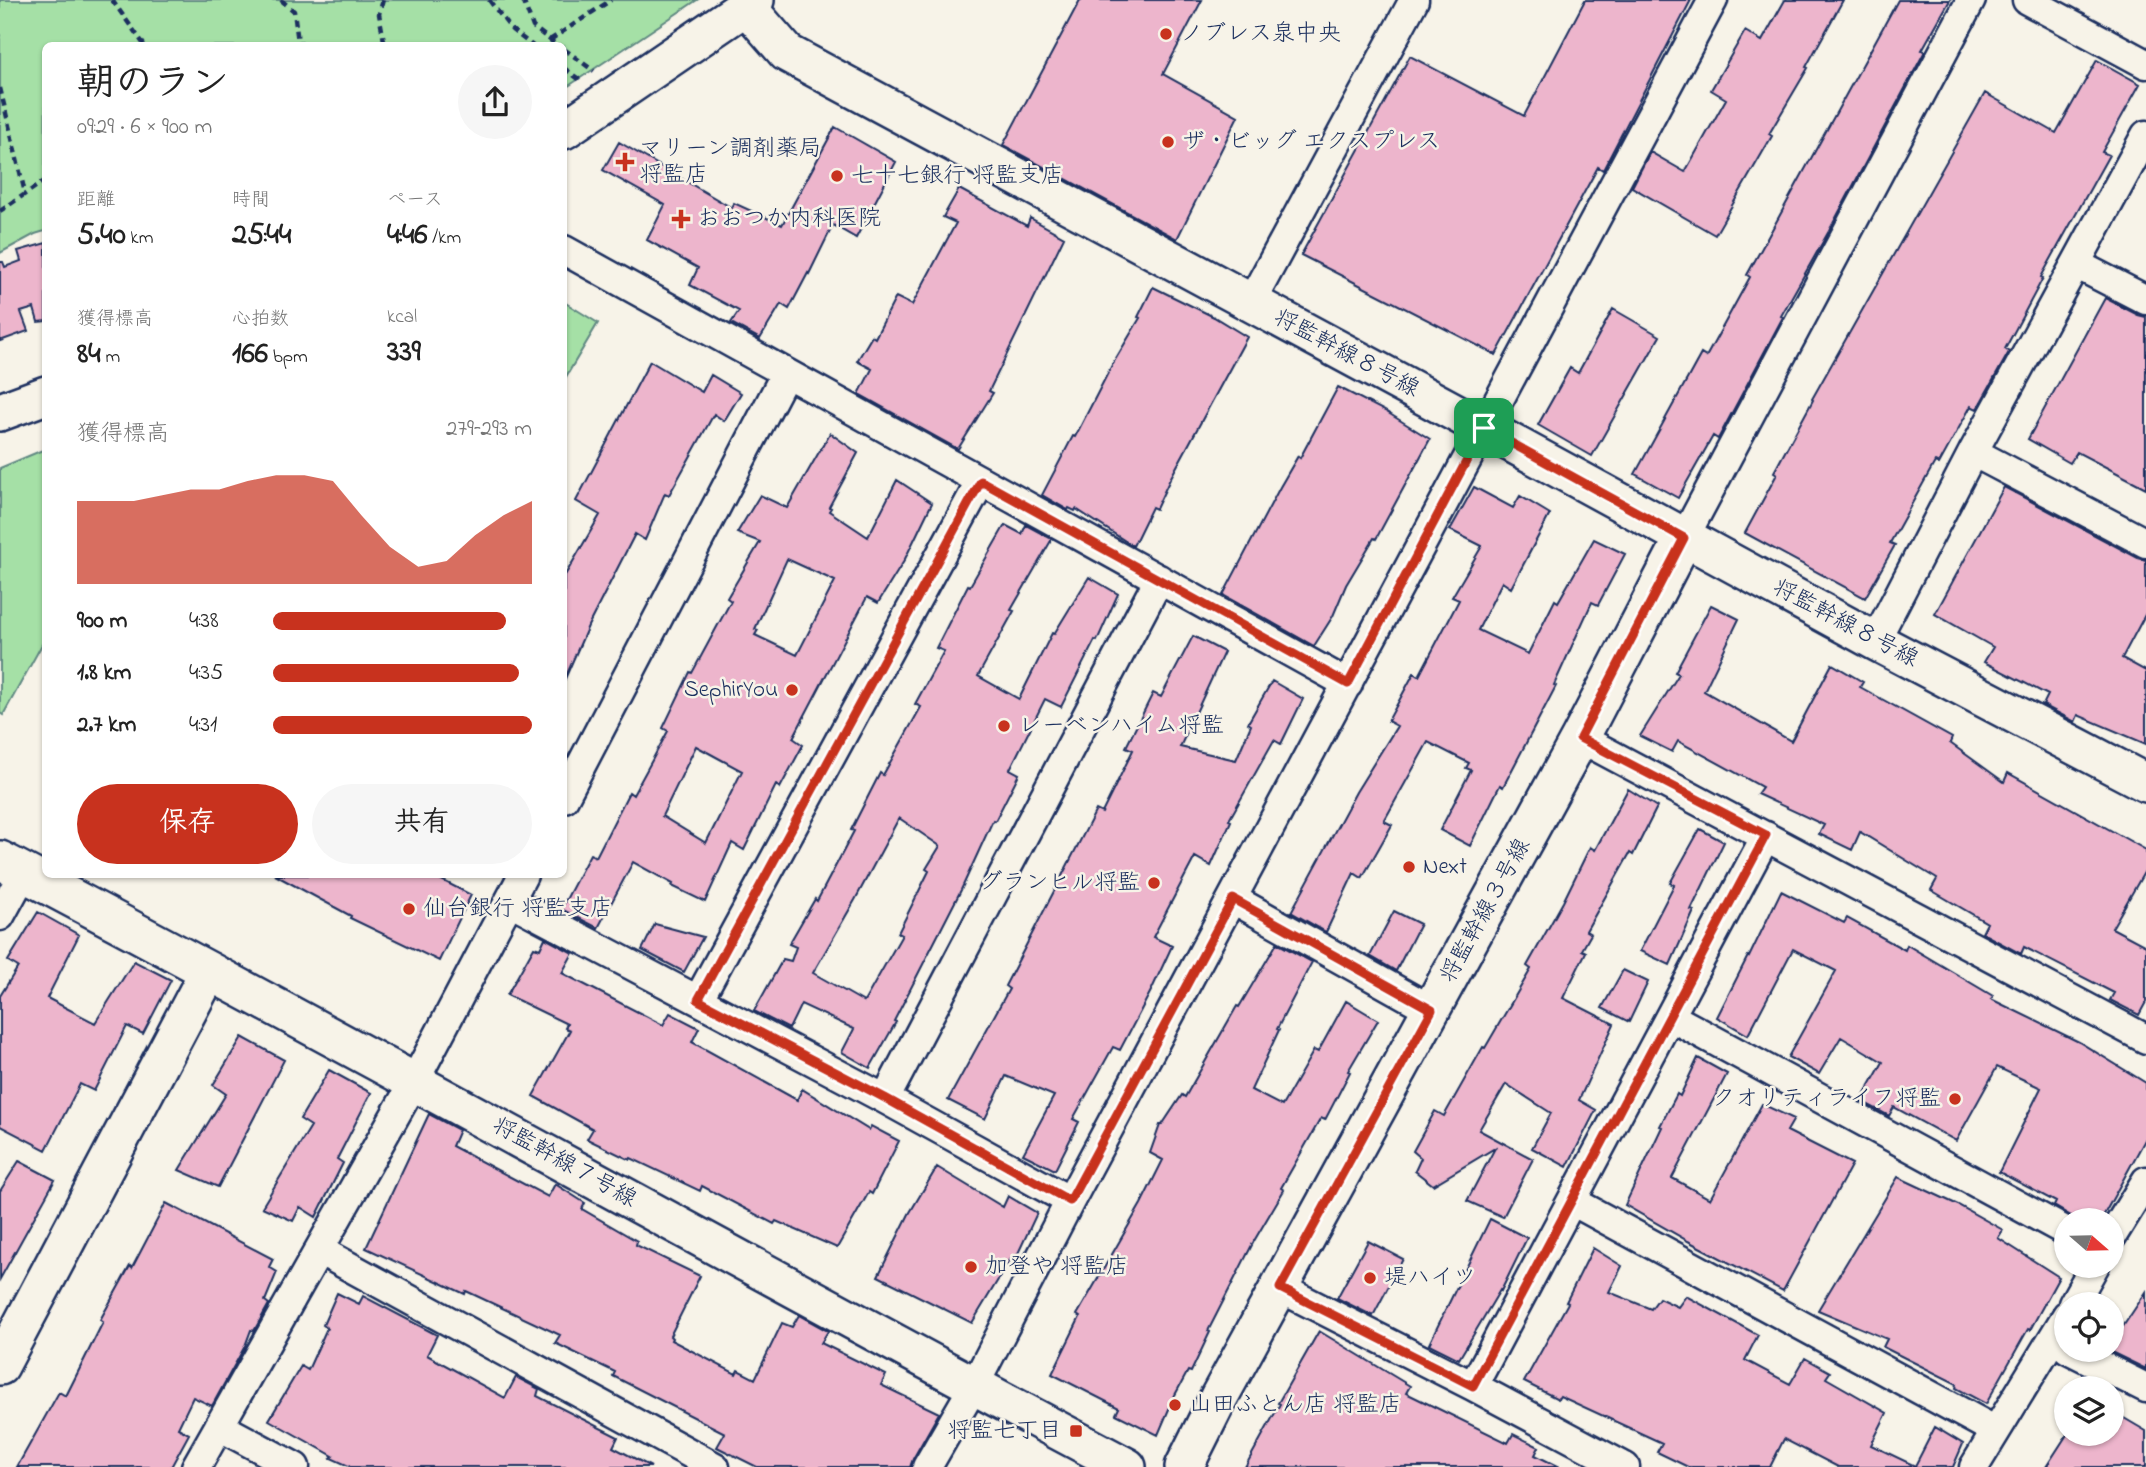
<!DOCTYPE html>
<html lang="ja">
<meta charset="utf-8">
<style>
:root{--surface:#fff;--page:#f6f6f6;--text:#222;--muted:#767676;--accent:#c8321e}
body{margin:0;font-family:"Indie Flower","Klee One",sans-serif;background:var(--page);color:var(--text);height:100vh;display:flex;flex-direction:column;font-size:26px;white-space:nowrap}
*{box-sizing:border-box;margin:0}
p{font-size:23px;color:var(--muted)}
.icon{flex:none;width:38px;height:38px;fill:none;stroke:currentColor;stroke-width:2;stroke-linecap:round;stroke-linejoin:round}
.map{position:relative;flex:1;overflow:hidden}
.drawer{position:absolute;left:42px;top:42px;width:525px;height:836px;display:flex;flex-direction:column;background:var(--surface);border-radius:10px;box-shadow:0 2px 5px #0004}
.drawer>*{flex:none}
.needle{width:46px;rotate:110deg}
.buttons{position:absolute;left:2054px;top:1208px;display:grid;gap:14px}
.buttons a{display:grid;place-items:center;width:70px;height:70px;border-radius:50%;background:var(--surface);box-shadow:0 2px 5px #0004;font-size:35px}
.pin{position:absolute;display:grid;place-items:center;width:60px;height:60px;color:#fff;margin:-30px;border-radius:14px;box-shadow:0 4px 10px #0006}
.round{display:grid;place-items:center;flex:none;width:74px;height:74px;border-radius:37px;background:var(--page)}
.head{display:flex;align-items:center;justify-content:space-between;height:119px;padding:0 35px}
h1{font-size:38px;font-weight:700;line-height:52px}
.figures{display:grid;grid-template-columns:repeat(3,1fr);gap:10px;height:119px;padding:7px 35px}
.figures div{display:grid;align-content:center}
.figures b{font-size:30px;font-weight:700}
.figures small{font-size:19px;font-weight:400}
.figures p{font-size:19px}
.chart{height:196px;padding:14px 35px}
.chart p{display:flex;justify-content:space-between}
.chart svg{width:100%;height:126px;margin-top:7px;fill:var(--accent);opacity:.7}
.action{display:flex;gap:14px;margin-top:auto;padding:14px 35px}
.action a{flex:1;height:80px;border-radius:42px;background:var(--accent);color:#fff;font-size:28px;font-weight:700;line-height:80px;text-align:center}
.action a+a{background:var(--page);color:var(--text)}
ul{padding:0 35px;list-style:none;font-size:23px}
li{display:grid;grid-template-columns:112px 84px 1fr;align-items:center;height:52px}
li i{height:18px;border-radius:9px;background:var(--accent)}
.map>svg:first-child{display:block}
.green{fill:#a5e0a6;stroke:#608882;stroke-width:2}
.building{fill:#edb5cc;stroke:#1b2f5e;stroke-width:2;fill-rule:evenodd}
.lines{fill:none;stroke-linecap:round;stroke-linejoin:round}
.minor-casing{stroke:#1b2f5e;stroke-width:33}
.tertiary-casing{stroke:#1b2f5e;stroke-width:42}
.path{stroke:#1b2f5e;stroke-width:4.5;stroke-dasharray:7 5;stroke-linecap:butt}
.minor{stroke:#f7f3e8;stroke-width:28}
.tertiary{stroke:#f7f3e8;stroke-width:37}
.route-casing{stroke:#fff;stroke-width:14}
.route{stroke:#c8321e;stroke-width:9}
.poi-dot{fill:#c8321e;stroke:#f7f3e8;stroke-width:2.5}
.labels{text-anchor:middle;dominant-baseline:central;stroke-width:5;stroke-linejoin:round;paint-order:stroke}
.poi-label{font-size:23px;fill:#1b2f5e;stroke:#f7f3e8;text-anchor:start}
.street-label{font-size:23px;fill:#1b2f5e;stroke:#f7f3e8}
</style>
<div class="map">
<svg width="2146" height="1467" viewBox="0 0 2146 1467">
<rect width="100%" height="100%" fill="#f7f3e8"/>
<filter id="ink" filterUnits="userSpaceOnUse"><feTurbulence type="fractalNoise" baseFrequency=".0143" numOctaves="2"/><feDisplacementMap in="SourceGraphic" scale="14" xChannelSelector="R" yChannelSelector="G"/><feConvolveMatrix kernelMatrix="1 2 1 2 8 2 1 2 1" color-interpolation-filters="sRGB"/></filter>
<g filter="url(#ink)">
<path class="green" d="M0,0H697L564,89V46H46L45,231L35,234L0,253Z
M564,302L598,323L564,380Z
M45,449V639L3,715L0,713V468Z"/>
<path class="building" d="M1080,0H1202L1163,74L1238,116L1177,239L1003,145Z
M1585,0H1691L1603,170L1598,167L1496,355L1301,255L1410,56L1524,116Z
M1785,0H1843L1806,67L1808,68L1769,134L1772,136L1715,235L1632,187L1650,152L1685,172L1726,99L1711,90L1745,31L1762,41Z
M1898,0H1950L1922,50L1925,51L1829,231L1781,316L1783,317L1718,439L1713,436L1678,498L1635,474L1701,354L1706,357L1750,277L1747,275Z
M2097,60L2140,84L2102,152L2109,155L2041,277L2043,278L2005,349L2009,352L1977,409L1971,406L1939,464L1935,462L1890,543L1895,545L1865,598L1745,533L1777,474L1774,472L1813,400L1812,399L1985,93L2056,133Z
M835,127L896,162L856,238L833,225L809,274L808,273L789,309L781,304L760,339L731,323L739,311L690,285L698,268L647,240L665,205L603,170L619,142L732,208L734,203L782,225Z
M959,189L1027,226L1030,218L1064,237L989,391L993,393L958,449L859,394L872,369L857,361L872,336L875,338L896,297L912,305L956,223L943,217Z
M46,243V321L38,322L34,308L21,312L28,331L0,341V262H3L5,267L21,261L18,251Z
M1153,287L1214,317L1247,337L1170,479L1156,509L1152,507L1133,546L1076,509L1075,511L1069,508L1068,510L1042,495L1073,436L1075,437L1112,365L1140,318L1138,317Z
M2105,298L2138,315L2146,317V488L2077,452L2070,463L2028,439Z
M1613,309L1660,336L1592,456L1538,425L1570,368L1578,373Z
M650,361L702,392L711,375L741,393L724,421L714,414L669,495L665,493L645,540L635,534L588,626L564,681V577L600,515L576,501Z
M1338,387L1385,411L1430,439L1376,539L1374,538L1346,585L1333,616L1314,646L1223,595L1280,487L1298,456L1300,458Z
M830,433L858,453L829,507L831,508L829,511L868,537L897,480L932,503L904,561L878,603L867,597L793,738L803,745L780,788L776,785L744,850L732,843L705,902L672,886L673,884L633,862L598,928L561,909L590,854L596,857L629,792L633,795L668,731L663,728L690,672L692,673L731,601L727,598L760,542L737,533L760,495L787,508ZM787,559L835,581L797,655L755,635L758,630L755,629ZM696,746L742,771L706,843L662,816Z
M1474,487L1513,508L1520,496L1550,514L1511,588L1502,582L1478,630L1528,654L1555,600L1558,602L1594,539L1625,554L1598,605L1592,602L1554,685L1556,686L1503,787L1500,785L1470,846L1440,830L1471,770L1466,768L1469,763L1428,742L1384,821L1392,825L1362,878L1354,873L1326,932L1291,912L1356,792L1397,726L1388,721L1414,673L1419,676L1459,600L1452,597L1482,546L1450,530Z
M2004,487L2138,558L2146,560V613L2122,658L2146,671V744L2078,715L2075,722L2043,705L2048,695L1984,662L1993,647L1935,614Z
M1005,525L1022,534L1026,525L1052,539L1011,610L1014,611L978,676L1019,699L1052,633L1054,634L1089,577L1118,594L1097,641L1095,640L1061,707L1045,699L1010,769L1019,774L995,821L993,820L961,890L894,1021L896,1022L870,1068L842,1052L854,1029L801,1004L789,1029L754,1011L783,959L791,961L796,947L789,944L815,899L817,901L854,831L851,830L880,773L883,775L921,707L915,704L944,651L936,648L968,585L970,586ZM899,818L940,846L926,869L929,871L898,933L902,935L864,1002L813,973L855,900Z
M1711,605L1739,619L1704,691L1791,741L1832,664L1863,682L1860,687L1952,738L1950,743L2004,782L2008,773L2146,850V869L2112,928L2146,946V1002L2139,1015L2110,1000L2114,993L2024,947L2021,954L1982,933L1987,923L1931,890L1937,879L1860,832L1852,850L1819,834L1824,825L1757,794L1762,787L1678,741L1672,752L1640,736L1679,674L1675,672Z
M1193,636L1224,652L1180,747L1236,760L1251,725L1248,723L1272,681L1303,699L1281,744L1274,740L1229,820L1231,821L1211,866L1195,857L1153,937L1172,946L1152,989L1120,1050L1113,1047L1073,1119L1079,1122L1055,1170L1023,1154L1054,1096L1006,1076L985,1119L948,1100L1009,989L1005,986L1096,810L1102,813L1133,750L1126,747L1153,693L1161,697Z
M1628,789L1657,807L1633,855L1630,853L1586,931L1591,934L1582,950L1586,952L1563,998L1614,1024L1579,1100L1596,1110L1567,1167L1532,1148L1551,1113L1506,1084L1479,1130L1533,1159L1503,1217L1467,1201L1495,1148L1433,1185L1415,1171L1421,1158L1413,1151L1435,1111L1444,1116L1483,1047L1485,1048L1531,969L1527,966L1563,902L1590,847L1595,850Z
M1700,829L1724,842L1691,910L1694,911L1670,965L1640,951L1674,885L1670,883Z
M275,875H432L471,895L439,961L350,918L351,916Z
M1781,891L1844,923L1847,918L1905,950L1907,945L1993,996L1991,999L2079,1042L2146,1083V1138L2101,1220H2078L2054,1206L2056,1202L1999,1172L2041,1088L1997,1067L1956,1141L1894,1107L1889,1116L1861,1101L1883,1062L1841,1037L1819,1074L1788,1057L1836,971L1793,949L1748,1035L1717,1017L1748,956L1749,957Z
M1394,911L1420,924L1396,971L1370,956Z
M38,912L79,935L47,998L95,1023L134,961L171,980L143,1034L127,1026L94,1091L80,1084L46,1150L0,1126V996L18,967L8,961Z
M655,924L703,937L684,972L642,950Z
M545,938L573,953L562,973L663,1025L670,1013L699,1028L692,1042L797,1100L802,1089L869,1130L871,1126L899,1141L872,1194L869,1192L837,1248L776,1221L774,1224L702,1186L700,1191L631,1158L630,1160L587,1139L593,1129L533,1096L570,1030L565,1028L567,1024L507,995L534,947L540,949Z
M1277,943L1312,962L1277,1029L1279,1030L1251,1090L1282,1106L1314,1050L1318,1052L1346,1001L1378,1020L1348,1071L1350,1072L1325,1120L1321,1118L1281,1188L1284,1190L1254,1241L1208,1331L1210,1332L1191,1372L1188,1371L1175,1395L1158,1435L1116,1414L1119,1408L1052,1374L1080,1317L1077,1315L1141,1204L1163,1160L1150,1153L1160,1125H1162L1182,1095L1185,1097L1237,1006L1239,1007Z
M1623,970L1648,982L1629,1022L1602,1008Z
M242,1037L284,1060L218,1187L179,1170L226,1094L213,1085Z
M1698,1058L1727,1074L1672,1178L1710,1199L1762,1104L1794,1119L1787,1131L1852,1164L1783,1291L1688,1241L1625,1205L1662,1127L1660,1126L1677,1094L1680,1096Z
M329,1070L371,1093L337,1159L343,1163L316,1217L300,1207L293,1221L262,1207L311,1126L300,1119Z
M429,1114L459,1130L452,1146L548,1197L555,1184L585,1203L582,1209L637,1241L636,1245L700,1276L670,1336L672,1338L671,1340L736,1374L738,1370L755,1379L782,1323L792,1327L799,1315L828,1331L821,1343L886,1375L881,1385L939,1413L913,1459L910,1467H757L717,1447L725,1433L613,1376L615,1372L555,1343L560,1335L466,1291L465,1294L366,1248Z
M19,1161L55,1180L0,1279V1191Z
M937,1167L1003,1207L1008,1196L1037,1213L1014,1262L1010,1260L972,1323L878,1276L909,1214Z
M1898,1177L1958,1205L2003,1230L1998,1238L2059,1277L2030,1330L2028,1329L1986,1404L1956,1388L1957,1384L1883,1347L1887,1339L1818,1310Z
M166,1203L273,1259L269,1267L277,1272L265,1301L269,1304L254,1331L251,1330L245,1346L212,1406L193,1397L178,1428L189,1434L171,1467H17L59,1392L66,1396L103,1322L100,1320L130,1266L132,1268Z
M1490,1219L1527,1238L1501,1291L1500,1290L1459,1359L1429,1344Z
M1368,1241L1403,1259L1373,1316L1337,1298Z
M1593,1248L1622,1266L1609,1292L1651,1309L1659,1298L1678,1307L1686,1296L1758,1335L1745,1360L1790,1384L1805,1358L1830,1372L1826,1378L1887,1413L1871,1445L1915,1466L1935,1427L1963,1444L1953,1467H1838L1784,1439L1770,1467H1688L1657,1452L1662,1443L1560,1396L1558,1399L1524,1382L1568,1303L1566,1302Z
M2146,1292V1369L2107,1350L2112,1349V1343Z
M337,1293L359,1304L363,1296L437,1335L427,1355L505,1398L516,1377L539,1389L537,1396L618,1437L613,1447L651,1467H351L331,1458L333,1456L269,1420L301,1366L308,1370L327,1328L323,1325Z
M1319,1331L1410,1386L1406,1393L1508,1443L1513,1434L1539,1447L1535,1455L1559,1467H1245L1280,1404L1278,1403Z
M2112,1411L2146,1431V1467H2046L2068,1433H2112Z"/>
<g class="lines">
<defs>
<path id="minor" d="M2027,0L2146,64
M564,250L1348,684
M2076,264L2146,300
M1251,302L1414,0
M1973,452L2146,543
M1684,538L1971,0
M1875,641L1973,452L2146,135
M1580,738L2146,1039
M564,798L786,373
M1233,899L1432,1010
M510,901L885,1099L1070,1201
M0,916L24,872
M698,1000L981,481
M1671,1017L2067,1232
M885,1099L1159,579
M1572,1201L1996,1431
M2112,1236L2146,1181
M319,1250L715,1467
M1280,1288L1473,1386L1625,1467
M2073,1304L2095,1265
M2068,1349L2146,1388
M1473,1386L1766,836
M219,1426L295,1467
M196,1467L414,1082L523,875
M927,1467L974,1386L1070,1201L1713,0
M1974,1467L2067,1315"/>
<path id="tertiary" d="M746,6L787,53L1484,428L1875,641L2146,783
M564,130L755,0
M0,412L46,395
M0,860C378,1058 749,1268 1127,1467
M0,1366L209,971
M1184,1467L1219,1397L1580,738L1684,538"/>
</defs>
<use href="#minor" class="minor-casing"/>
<use href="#tertiary" class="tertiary-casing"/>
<path class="path" d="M112,0L145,46
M281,0L294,11L298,42L306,46
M383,0L379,14L385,46
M489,0L512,30L533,46
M523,0L533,27L558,46
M550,40L611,0
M564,49L594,71
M564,68L580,80
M0,88L25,193
M0,211L46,180"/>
<use href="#minor" class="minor"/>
<use href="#tertiary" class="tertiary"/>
</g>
</g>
<g class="lines" filter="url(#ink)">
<defs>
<path id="route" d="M1484,428L1684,538L1580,738L1766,835L1473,1386L1280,1288L1432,1010L1233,899L1070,1201L885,1098L698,1000L981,481L1348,684Z"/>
</defs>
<use href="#route" class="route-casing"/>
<use href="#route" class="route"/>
</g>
<g class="poi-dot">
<circle cx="1166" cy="34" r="7"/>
<circle cx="1168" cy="142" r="7"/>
<path d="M621.5 151.5h7v7h7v7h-7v7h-7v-7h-7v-7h7z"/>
<circle cx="837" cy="176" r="7"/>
<path d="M677.5 208.5h7v7h7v7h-7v7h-7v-7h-7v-7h7z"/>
<circle cx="792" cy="690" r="7"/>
<circle cx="1004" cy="726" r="7"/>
<circle cx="1409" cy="867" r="7"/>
<circle cx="1154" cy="883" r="7"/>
<circle cx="409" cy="909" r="7"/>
<circle cx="1955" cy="1099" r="7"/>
<circle cx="971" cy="1267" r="7"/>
<circle cx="1370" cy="1278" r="7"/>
<circle cx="1175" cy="1405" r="7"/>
<rect x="1069" y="1424" width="14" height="14" rx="3.5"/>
</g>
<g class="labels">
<g class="poi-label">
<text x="1180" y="34">ノブレス泉中央</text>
<text x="1182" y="142">ザ・ビッグ エクスプレス</text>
<text x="639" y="149">マリーン調剤薬局<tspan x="639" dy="26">将監店</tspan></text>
<text x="851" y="176">七十七銀行 将監支店</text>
<text x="697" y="219">おおつか内科医院</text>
<text x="778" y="690" text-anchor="end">SephirYou</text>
<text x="1018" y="726">レーベンハイム将監</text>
<text x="1423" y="867">Next</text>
<text x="1140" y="883" text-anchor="end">グランヒル将監</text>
<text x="423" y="909">仙台銀行 将監支店</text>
<text x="1941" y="1099" text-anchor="end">クオリティライフ将監</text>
<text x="985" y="1267">加登や 将監店</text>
<text x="1384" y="1278">堤ハイツ</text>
<text x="1189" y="1405">山田ふとん店 将監店</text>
<text x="1062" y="1431" text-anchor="end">将監七丁目</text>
</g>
<g class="street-label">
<text transform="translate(1346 354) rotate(28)">将監幹線８号線</text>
<text transform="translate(1845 624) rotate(28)">将監幹線８号線</text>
<text transform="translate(1486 911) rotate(-61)">将監幹線３号線</text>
<text transform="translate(564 1163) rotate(29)">将監幹線７号線</text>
</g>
</g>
</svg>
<div class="buttons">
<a><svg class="needle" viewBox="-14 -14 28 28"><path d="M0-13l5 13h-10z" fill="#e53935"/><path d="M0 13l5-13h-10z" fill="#767676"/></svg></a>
<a><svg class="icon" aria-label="locate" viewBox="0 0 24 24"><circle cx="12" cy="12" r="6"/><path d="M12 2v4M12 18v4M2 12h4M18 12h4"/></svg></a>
<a><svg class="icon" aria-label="layers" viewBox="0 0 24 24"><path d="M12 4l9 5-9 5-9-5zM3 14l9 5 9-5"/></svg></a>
</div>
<div class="pin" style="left:1484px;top:428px;background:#1e9e55"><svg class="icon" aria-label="arrive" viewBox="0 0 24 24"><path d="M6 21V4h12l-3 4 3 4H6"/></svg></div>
<section class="drawer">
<div class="head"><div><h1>朝のラン</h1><p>09:29 · 6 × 900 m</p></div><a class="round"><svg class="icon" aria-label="share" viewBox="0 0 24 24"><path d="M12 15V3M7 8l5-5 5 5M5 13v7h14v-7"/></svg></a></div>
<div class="figures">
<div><p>距離</p><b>5.40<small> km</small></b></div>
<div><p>時間</p><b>25:44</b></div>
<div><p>ペース</p><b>4:46<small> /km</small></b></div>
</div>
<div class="figures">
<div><p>獲得標高</p><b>84<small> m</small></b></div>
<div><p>心拍数</p><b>166<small> bpm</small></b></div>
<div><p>kcal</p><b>339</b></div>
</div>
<div class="chart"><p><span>獲得標高</span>279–293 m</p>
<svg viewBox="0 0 160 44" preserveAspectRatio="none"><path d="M0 44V15L10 15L20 15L30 13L40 11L50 11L60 8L70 6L80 6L90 8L100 20L110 31L120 38L130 36L140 27L150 20L160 15V44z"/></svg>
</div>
<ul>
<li><b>900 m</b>4:38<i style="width:90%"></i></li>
<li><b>1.8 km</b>4:35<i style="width:95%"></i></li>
<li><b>2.7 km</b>4:31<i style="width:100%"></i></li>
</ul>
<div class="action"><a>保存</a><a>共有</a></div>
</section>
</div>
